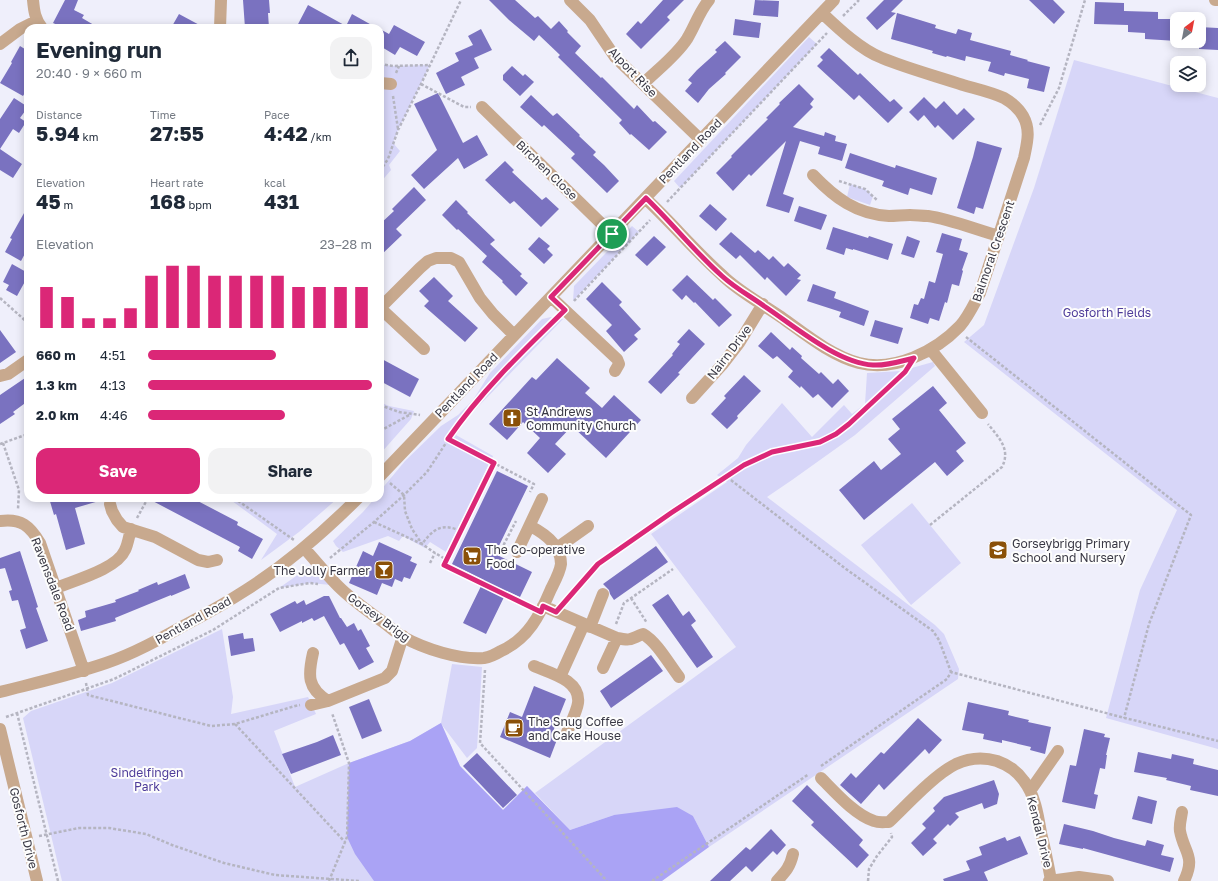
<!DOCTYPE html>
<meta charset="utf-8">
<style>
:root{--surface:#fff;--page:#f2f2f3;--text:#1f2937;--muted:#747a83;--accent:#db2777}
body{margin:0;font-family:"Golos Text",sans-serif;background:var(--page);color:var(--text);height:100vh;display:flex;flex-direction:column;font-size:15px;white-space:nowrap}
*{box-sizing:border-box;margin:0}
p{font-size:13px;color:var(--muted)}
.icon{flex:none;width:22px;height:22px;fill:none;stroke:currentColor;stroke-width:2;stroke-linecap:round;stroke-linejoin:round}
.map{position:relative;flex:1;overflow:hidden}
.drawer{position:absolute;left:24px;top:24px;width:360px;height:478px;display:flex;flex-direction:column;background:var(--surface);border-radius:12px;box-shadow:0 2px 10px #0003}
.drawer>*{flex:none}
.needle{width:26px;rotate:32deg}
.controls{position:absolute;left:1170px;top:12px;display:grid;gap:8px}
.controls a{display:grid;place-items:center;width:36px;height:36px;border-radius:8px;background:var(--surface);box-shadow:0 2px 10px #0003;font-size:20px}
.pin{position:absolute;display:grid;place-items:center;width:34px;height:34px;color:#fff;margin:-17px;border:2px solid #fff;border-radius:50%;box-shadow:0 1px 4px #0007}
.round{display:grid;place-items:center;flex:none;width:42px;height:42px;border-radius:12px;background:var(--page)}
.overview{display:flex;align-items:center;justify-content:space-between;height:68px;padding:0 12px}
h1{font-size:22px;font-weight:700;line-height:30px}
.stats{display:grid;grid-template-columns:repeat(3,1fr);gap:6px;height:68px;padding:4px 12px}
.stats div{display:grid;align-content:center}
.stats b{font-size:20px;font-weight:700}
.stats small{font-size:11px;font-weight:400}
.stats p{font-size:11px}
.chart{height:112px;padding:8px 12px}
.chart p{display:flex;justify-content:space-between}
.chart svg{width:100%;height:72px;margin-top:4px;stroke:var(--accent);stroke-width:6}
.action{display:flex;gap:8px;margin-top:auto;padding:8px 12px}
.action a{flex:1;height:46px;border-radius:12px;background:var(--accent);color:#fff;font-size:16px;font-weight:700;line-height:46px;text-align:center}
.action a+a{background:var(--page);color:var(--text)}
ul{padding:0 12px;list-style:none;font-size:13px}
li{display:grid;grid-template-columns:64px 48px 1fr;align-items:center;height:30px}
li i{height:10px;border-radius:5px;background:var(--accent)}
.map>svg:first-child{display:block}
.green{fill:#d7d6f8}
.forest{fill:#aaa3f5}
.building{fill:#7a72c0}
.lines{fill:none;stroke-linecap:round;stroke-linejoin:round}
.path{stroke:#b5b5c1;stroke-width:2.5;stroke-dasharray:3 2;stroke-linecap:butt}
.minor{stroke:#c8a98e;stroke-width:12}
.route-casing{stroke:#fff;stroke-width:8}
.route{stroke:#db2777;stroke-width:5}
.labels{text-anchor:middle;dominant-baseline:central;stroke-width:4;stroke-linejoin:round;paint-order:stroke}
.street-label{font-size:12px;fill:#393844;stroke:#fdfdfd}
.park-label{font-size:12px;fill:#4e3c9a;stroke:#fdfdfd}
.poi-label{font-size:12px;fill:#393844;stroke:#fdfdfd;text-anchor:start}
</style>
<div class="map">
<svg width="1218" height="881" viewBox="0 0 1218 881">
<rect width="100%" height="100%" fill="#efeffb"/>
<path class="green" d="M809,37L817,44L680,188L674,181Z
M1074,60L1218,98V749L1106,718L1140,590L1177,510L964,342L984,325L1034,188Z
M380,64L393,66L430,65L398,130L393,143L400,151L389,165L391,170L380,183Z
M850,184L865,189L873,196L870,205L847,197Z
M632,226L639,232L573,301L574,286Z
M551,317L563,319L466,419L456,435L493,456L446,552L430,542L425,548L403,536L399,541L388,536L343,552L336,546L333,541L363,512L375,498H380V491L405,461L441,426L458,415L473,400L490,373L542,319Z
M933,362L935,366L855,435L792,480L767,497L935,625L944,634L959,669L958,679L709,847L693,816L614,815L570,830L535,793L736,647L651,534L727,482L717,475L738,458L746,445L782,403L812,437L844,405L852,414L865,404L867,373L901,371Z
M380,402L389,406L414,411L411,419L380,454Z
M228,498H338L299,532L261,560L277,534Z
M912,503L961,563L911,605L861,545Z
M312,565L331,585L310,583L279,588Z
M222,629L233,697L231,714L308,697L316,714L274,731L295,787L349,763L410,741L441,723L452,664L482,667L477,748L467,758L442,725L460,766L503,810L527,786L615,881H62L23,718L31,711L112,683Z"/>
<path class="forest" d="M441,723L460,766L503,810L527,786L570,830L614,815L677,807L693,816L709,847L662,881H374L355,854L347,837L349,763L410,741Z"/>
<path class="building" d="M65,0H78L74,10L84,15L82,18L99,28H64L53,23Z
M243,0H269L270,13H268L269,28H245Z
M489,0H515L535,18L538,16L551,29L559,21L568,31L567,32L581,46L575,53L601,78L602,77L634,109L637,105L653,122L655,121L667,132L649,150L631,134L630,135L619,123L622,120L558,57L560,55L539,35L534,41L509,20Z
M663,0H684L667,17L670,20L641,49L626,34L638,21L641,24Z
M755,0L779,1L778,17L753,15Z
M884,0H903L891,12L896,13L877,30L866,18Z
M1029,0H1053L1065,12L1054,24Z
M1095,2L1124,3V11L1158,12V19H1177V41L1145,39V33L1128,32V25L1094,24Z
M308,5L346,26L352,14L377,28H296Z
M897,13L936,25L935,28L956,34L958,29L972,33L970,40L1011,51L1010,55L1028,60L1027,61L1050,67L1044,92L1027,88L1029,79L1005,73L1004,76L988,71L991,62L966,56L965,61L947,56L946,57L932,53L933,51L909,44L891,39Z
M179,14L205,28H171Z
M735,19L761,23L759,38L733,35Z
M394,25L425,42L417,56L400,47L395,55L380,46V29L389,34Z
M1199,27L1218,28V50L1199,49Z
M481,29L492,50L474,58L479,68L461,77L465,85L446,94L436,73L459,61L455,53L473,45L468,36Z
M725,41L741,57L725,73L726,74L709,89L698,103L685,91L692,83L688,80L697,70L717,52L715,50Z
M20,46L28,51V88L23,96L0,83L12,63L11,62Z
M829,48L858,75L860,73L890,102L894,99L903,108L888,123L859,95L854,100L817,66L823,60L820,57Z
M512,66L523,76L525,74L534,82L520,96L503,80V75Z
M799,84L814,99L810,104L813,107L793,127L824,136L825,132L836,136L835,141L847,144L842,161L818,154L820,147L800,141L783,194L794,198L789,213L766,206L786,141L751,176L749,174L733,191L716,173L732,157L731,156L768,119L766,118L780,104L779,103Z
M438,93L463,143L477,135L488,155L464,169L458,158L424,189L411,175L437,150L414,104Z
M531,95L553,116L557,113L580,135L579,136L596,152L593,155L604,165L619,181L607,193L571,158L575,154L544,125L542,127L520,107Z
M924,97L936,109L944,101L957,115L964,108L975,119L953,140L938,125L935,128L924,115L918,121L909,112Z
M14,98L28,107L20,118L26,122L19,133L13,129L0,149V119Z
M977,141L1002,148L983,209L976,207L974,214L957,208L973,157Z
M0,149L22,164L13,178L0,170Z
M850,153L895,168L896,165L937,178L932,195L910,188L908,195L882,186L884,181L845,168Z
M505,161L514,170L512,172L542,200L546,197L559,209L541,227L514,201L510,204L485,180Z
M414,187L426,200L396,229L402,235L380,256V224L394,211L392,209Z
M456,200L468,212L467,213L495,240L490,244L522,274L520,276L528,283L516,296L502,282L503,281L482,262L487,256L458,229L457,230L442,215Z
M710,204L727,219L716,231L699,216Z
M28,206V248L21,261L5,252L12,239L10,238Z
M799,206L827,215L821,230L794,221Z
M833,227L868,238L869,236L893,244L888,260L853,249V250L846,248L844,255L826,249Z
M731,232L755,253L758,250L769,260L773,256L784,267L788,263L801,275L797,279L801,280L786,296L767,277L765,280L740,255L736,259L719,244Z
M942,233L962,239L959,250L968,253L962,270L963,271L959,286L952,284L947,303L945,302L939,321L930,318L928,324L910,318L914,304L918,305L921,298L924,299L929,281L935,283L943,254L936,252Z
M654,236L666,247L647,266L635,255Z
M907,236L920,241L914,258L901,254Z
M539,237L550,246L547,249L553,255L544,264L528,249Z
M12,264L28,273V276L17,296L6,290L9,285L3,282Z
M687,275L713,300L715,298L732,315L719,327L695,302L694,303L686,295L682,300L672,290Z
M434,277L453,296L448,301L478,328L465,342L424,306L429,301L419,291Z
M602,282L622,302L619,305L641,329L634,335L638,339L624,352L606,331L612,325L586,299Z
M813,284L836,292L834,298L869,311L864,326L839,317L841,312L807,301Z
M875,320L903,328L898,344L870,336Z
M689,329L705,344L678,373L680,374L661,394L648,382L673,355L672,354L680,344L677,342Z
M0,330L16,352L0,363Z
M771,332L790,350L792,347L802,356L801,358L819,374L821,372L833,384L838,379L849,391L832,408L818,394L813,398L801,386L800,388L788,377L793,371L777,356L773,359L758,346Z
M380,358L419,379L410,397L380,381Z
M557,358L590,388L585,393L602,408L614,395L641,420L606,458L572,426L555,444L566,454L548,473L527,453L540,438L523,422L507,440L489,424L532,377L536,380Z
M744,375L761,391L737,416L738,418L727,429L711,414L726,398L724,396Z
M28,376V401L13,412L15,414L0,424V395Z
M933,386L947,403L939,410L966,443L956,451L964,461L947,476L935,462L864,520L839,490L874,461L881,470L901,454L888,439L900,429L892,419Z
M497,471L528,486L495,554L532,572L520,597L507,591L486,634L463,623L484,580L452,564Z
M49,498H99V501L75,508L85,544L66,550L56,514L54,515Z
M147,498H192L238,522L237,525L263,539L252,559L238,551L240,547Z
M379,542L412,557L410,561L417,564L410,579L404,577L402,582L395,579L392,587L382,583L377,595L349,583L363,551L373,556Z
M656,546L668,562L614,600L610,594L609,590L603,584Z
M20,551L38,607L36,608L48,641L26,649L20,630L26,628L18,600L12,601L9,591L12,590L5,568L0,569V558Z
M185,574L190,588L171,596V595L115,618L116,621L81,631L78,620L86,617L85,611L116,602L115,600L139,591L138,590L157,582L158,585Z
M668,594L683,616L689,611L696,621L691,625L713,657L697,668L652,605Z
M324,596H329L340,618H341L347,627L354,623L358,631L361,629L370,646L366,648L374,662L359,670L344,643L340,645L324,616L314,621L312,618L302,623V621L280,632L270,614L295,601L297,604L304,600L306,605Z
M243,633L244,639L253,638L255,651L231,656L228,636Z
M651,655L663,671L611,708L600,691Z
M534,686L566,699L552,734L558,737L550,758L500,737L510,712L522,717Z
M369,699L382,731L362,739L349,707Z
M968,702L1009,711L1008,715L1029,720L1028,722L1051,727L1045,754L1030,750L1031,747L1002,740V743L983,739L984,734L962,730Z
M918,718L942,740L929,754L925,749L884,790L879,784L861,804L840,785L851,773L856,778L881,752L884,754Z
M1084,729L1105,734L1104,737L1110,738L1106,755H1107L1105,769L1100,768L1094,794L1098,795L1095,809L1062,802L1070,765L1076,766Z
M333,735L341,755L291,774L282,754L317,742Z
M1138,752L1171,759L1172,754L1194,759L1193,764L1218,770V796L1190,790L1191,786L1166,780L1167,778L1134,772Z
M477,753L517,795L503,808L463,766Z
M994,780L999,794L997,804L984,809L982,803L955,813L959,817L950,826L948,824L933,839L937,843L923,856L911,843L926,828L922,824L935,811L933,808L944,797Z
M807,785L863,840L859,845L869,855L857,868L811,825L814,822L792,801Z
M1138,796L1157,801L1152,824L1132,819Z
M1064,824L1093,831L1114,838L1145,846L1147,840L1164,845L1161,855L1174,858L1170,872L1083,848V849L1059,844Z
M771,829L786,845L777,855L773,851L752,872L746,866L730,881H710L746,847L750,850Z
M1020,836L1028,854L984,872L988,881H944L943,879L970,870L966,861L982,855L979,847L1005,837L1007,841Z"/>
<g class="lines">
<path class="path" d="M843,16L859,0
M380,64L393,66L430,65
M396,73L399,66
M421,84L464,107H471
M393,96L398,129
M1040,125L1059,88L1085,0
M380,171L388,159L398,130L421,84L461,0
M839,181L865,189L878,201
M667,202L827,33
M0,298L28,323
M574,301L650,220
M966,337L1191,515L1149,624L1124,718
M380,405L399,412L420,415
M380,431L411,414
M448,439L534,484L530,492
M3,443L19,490L18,509
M0,444L28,434
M727,477L846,569L933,631L939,640L951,672
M390,483L404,495L405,511L412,529L422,544L435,553L447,560L444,565L530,607
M234,498L294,540
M137,518L148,498
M374,522L422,544C434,528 442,523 461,531
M930,525L1002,467C1011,449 999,438 988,424
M505,552L501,550L516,521
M330,558L374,522L404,495L427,472L459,423L508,366L556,319
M447,560L494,463
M430,563L435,553
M631,598L647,623
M565,602L598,564L671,513L744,465L772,453L820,442L836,434L849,424L901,376
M616,624L624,603L673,569
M485,670L480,743L607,881
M86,683L88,695L211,726L235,724L295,706L300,705
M17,713L58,881
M6,717L114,679L213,630L279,588L310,583L318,584
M235,724L345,842
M821,766L947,679L951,672L1121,717L1218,741
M39,836L79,828H109L146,834L172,845L224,863L275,875L359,881
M329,881L347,837L349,763L332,713
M652,881L809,774
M868,881L869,869L877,856L892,837L891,833"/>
<path class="minor" d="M33,0C34,11 35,19 42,28
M570,0L590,20L615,57L701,140
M1215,0H1218
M220,28L221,0
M0,44L20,29L36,21
M380,83L391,84
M643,84C657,70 676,56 687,39C695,26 699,12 709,0
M482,107L612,234
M813,175C835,198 856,214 889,216C896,216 903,215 910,215C916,215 922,216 928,216C950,219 977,230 999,236
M645,198C672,223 695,251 722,275C739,292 761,303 781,317C805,334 830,355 859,363C894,372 935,352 960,326C968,317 974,304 980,293L1024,158C1027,143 1031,130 1023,116C1019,109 1011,102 1004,98C991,92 977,89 963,85C936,76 909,69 882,58C861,50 838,28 822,13
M551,297L617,359L619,364L615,371
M380,308L420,268L428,261L436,258H451L459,262L480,298L493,314L514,335
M380,308L424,349
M931,350L982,413
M0,376L8,374L28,360
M692,398L722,365L739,343L763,304
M380,476L834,0
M110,504L112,511L117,520L123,527L155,537L198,560L208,562L217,560
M0,521C21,518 30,526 40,543L84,671
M304,548C315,560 326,574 338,586C352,600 368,611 383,622C390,627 396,633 403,637C425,649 459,660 484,658C490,657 496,654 501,651C528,639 540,615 551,589C555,581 560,572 561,564C561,545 544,533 530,526
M557,548L588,526
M517,552L542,499
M56,588C75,580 117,569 125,550C128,544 129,536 131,529
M543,606L617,638C632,641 630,639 643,634C657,642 669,664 679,677
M590,627L603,594
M313,653C308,675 307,688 328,701
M534,666C550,673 581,680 578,703C577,711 569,727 566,735
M603,668L617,638
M560,677L584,624
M0,692C35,683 71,675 106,663C133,654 160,639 185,625C206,614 226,603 246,590C287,564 324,532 358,498
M311,705L328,701L385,678L392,671L403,636
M0,729L37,881
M821,778C835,792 855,815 874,821C879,823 884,822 889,822C907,805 934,775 956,764C969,758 984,757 997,761C1008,765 1018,772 1024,781C1035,795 1038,815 1041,833C1045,849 1048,864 1051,880
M1030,791L1058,751
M1182,812C1181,819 1179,825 1180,831C1184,853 1196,856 1184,881
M777,881C786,871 790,867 793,854
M1049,881L1079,877L1108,881"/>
</g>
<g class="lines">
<defs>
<path id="route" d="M646,198C672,223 695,252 722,276C735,288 750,296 764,306C793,325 837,363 873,365C887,366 901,361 914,358L905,372L849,424L836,434L820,442L772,452L744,465L671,513L598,564L556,612L543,606L541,612L444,565L494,463L448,439C481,391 524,350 565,310L551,297Z"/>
</defs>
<use href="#route" class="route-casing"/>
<use href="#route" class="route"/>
</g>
<defs>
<symbol id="church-square" viewBox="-11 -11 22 22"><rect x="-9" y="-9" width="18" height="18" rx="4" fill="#8a5008" stroke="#fdfdfd"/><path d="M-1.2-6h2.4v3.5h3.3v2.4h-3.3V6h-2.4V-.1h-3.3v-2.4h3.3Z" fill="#fff"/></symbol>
<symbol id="school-square" viewBox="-11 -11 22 22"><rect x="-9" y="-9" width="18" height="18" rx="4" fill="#8a5008" stroke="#fdfdfd"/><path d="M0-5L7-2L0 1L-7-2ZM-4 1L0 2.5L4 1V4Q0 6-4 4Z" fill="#fff"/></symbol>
<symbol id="supermarket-square" viewBox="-11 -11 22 22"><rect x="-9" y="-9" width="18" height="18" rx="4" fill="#8a5008" stroke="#fdfdfd"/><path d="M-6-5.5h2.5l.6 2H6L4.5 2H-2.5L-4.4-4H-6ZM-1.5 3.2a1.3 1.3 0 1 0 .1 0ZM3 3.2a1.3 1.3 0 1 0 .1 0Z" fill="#fff"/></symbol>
<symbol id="bar-square" viewBox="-11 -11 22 22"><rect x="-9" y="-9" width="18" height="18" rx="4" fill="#8a5008" stroke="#fdfdfd"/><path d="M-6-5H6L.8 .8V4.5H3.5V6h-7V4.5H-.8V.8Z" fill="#fff"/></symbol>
<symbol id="cafe-square" viewBox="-11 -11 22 22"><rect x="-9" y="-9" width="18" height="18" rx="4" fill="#8a5008" stroke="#fdfdfd"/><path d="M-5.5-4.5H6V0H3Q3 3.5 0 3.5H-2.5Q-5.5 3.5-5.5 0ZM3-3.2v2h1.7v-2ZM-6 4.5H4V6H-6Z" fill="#fff"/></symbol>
</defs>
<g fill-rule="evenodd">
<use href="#church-square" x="501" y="407" width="22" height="22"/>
<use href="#school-square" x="987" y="539" width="22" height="22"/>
<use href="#supermarket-square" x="461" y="545" width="22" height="22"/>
<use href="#bar-square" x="373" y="559" width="22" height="22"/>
<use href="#cafe-square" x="503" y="717" width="22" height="22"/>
</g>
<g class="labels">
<g class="street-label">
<text transform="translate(633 72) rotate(46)">Alport Rise</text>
<text transform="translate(690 151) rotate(-46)">Pentland Road</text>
<text transform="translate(547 170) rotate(44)">Birchen Close</text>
<text transform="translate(993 251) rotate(-71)">Balmoral Crescent</text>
<text transform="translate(729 352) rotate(-53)">Nairn Drive</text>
<text transform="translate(466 385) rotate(-46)">Pentland Road</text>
<text transform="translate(53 584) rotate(69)">Ravensdale Road</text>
<text transform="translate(379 617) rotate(36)">Gorsey Brigg</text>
<text transform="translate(193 620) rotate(-29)">Pentland Road</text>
<text transform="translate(24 828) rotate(76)">Gosforth Drive</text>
<text transform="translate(1040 832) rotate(76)">Kendal Drive</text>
</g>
<g class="park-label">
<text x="1107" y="312">Gosforth Fields</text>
<text x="147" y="772">Sindelfingen<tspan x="147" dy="14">Park</tspan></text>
</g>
<g class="poi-label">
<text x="526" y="411">St Andrews<tspan x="526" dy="14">Community Church</tspan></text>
<text x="1012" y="543">Gorseybrigg Primary<tspan x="1012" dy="14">School and Nursery</tspan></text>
<text x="486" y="549">The Co-operative<tspan x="486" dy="14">Food</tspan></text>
<text x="370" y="570" text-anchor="end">The Jolly Farmer</text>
<text x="528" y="721">The Snug Coffee<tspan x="528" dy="14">and Cake House</tspan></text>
</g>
</g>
</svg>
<div class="controls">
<a><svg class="needle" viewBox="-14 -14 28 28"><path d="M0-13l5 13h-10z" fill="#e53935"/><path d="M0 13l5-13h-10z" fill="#747a83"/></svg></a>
<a><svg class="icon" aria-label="layers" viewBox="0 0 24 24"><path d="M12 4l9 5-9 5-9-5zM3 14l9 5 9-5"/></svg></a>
</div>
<div class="pin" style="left:612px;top:234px;background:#1e9e55"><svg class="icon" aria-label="arrive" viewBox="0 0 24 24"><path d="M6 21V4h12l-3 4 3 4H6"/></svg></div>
<section class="drawer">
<div class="overview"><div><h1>Evening run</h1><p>20:40 · 9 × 660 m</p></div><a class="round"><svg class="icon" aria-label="share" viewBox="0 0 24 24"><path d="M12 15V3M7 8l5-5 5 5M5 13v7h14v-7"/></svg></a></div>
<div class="stats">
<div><p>Distance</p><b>5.94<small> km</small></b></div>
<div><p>Time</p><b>27:55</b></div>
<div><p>Pace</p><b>4:42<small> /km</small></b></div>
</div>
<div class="stats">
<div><p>Elevation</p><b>45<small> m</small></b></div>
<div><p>Heart rate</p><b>168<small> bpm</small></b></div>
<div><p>kcal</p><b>431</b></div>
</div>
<div class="chart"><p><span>Elevation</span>23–28 m</p>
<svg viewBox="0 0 160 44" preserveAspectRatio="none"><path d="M5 44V19M15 44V25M25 44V38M35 44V38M45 44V32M55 44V12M65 44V6M75 44V6M85 44V12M95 44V12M105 44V12M115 44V12M125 44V19M135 44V19M145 44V19M155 44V19"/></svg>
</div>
<ul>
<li><b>660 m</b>4:51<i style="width:57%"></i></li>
<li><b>1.3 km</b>4:13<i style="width:100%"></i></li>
<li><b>2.0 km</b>4:46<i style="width:61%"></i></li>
</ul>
<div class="action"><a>Save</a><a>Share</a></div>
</section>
</div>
